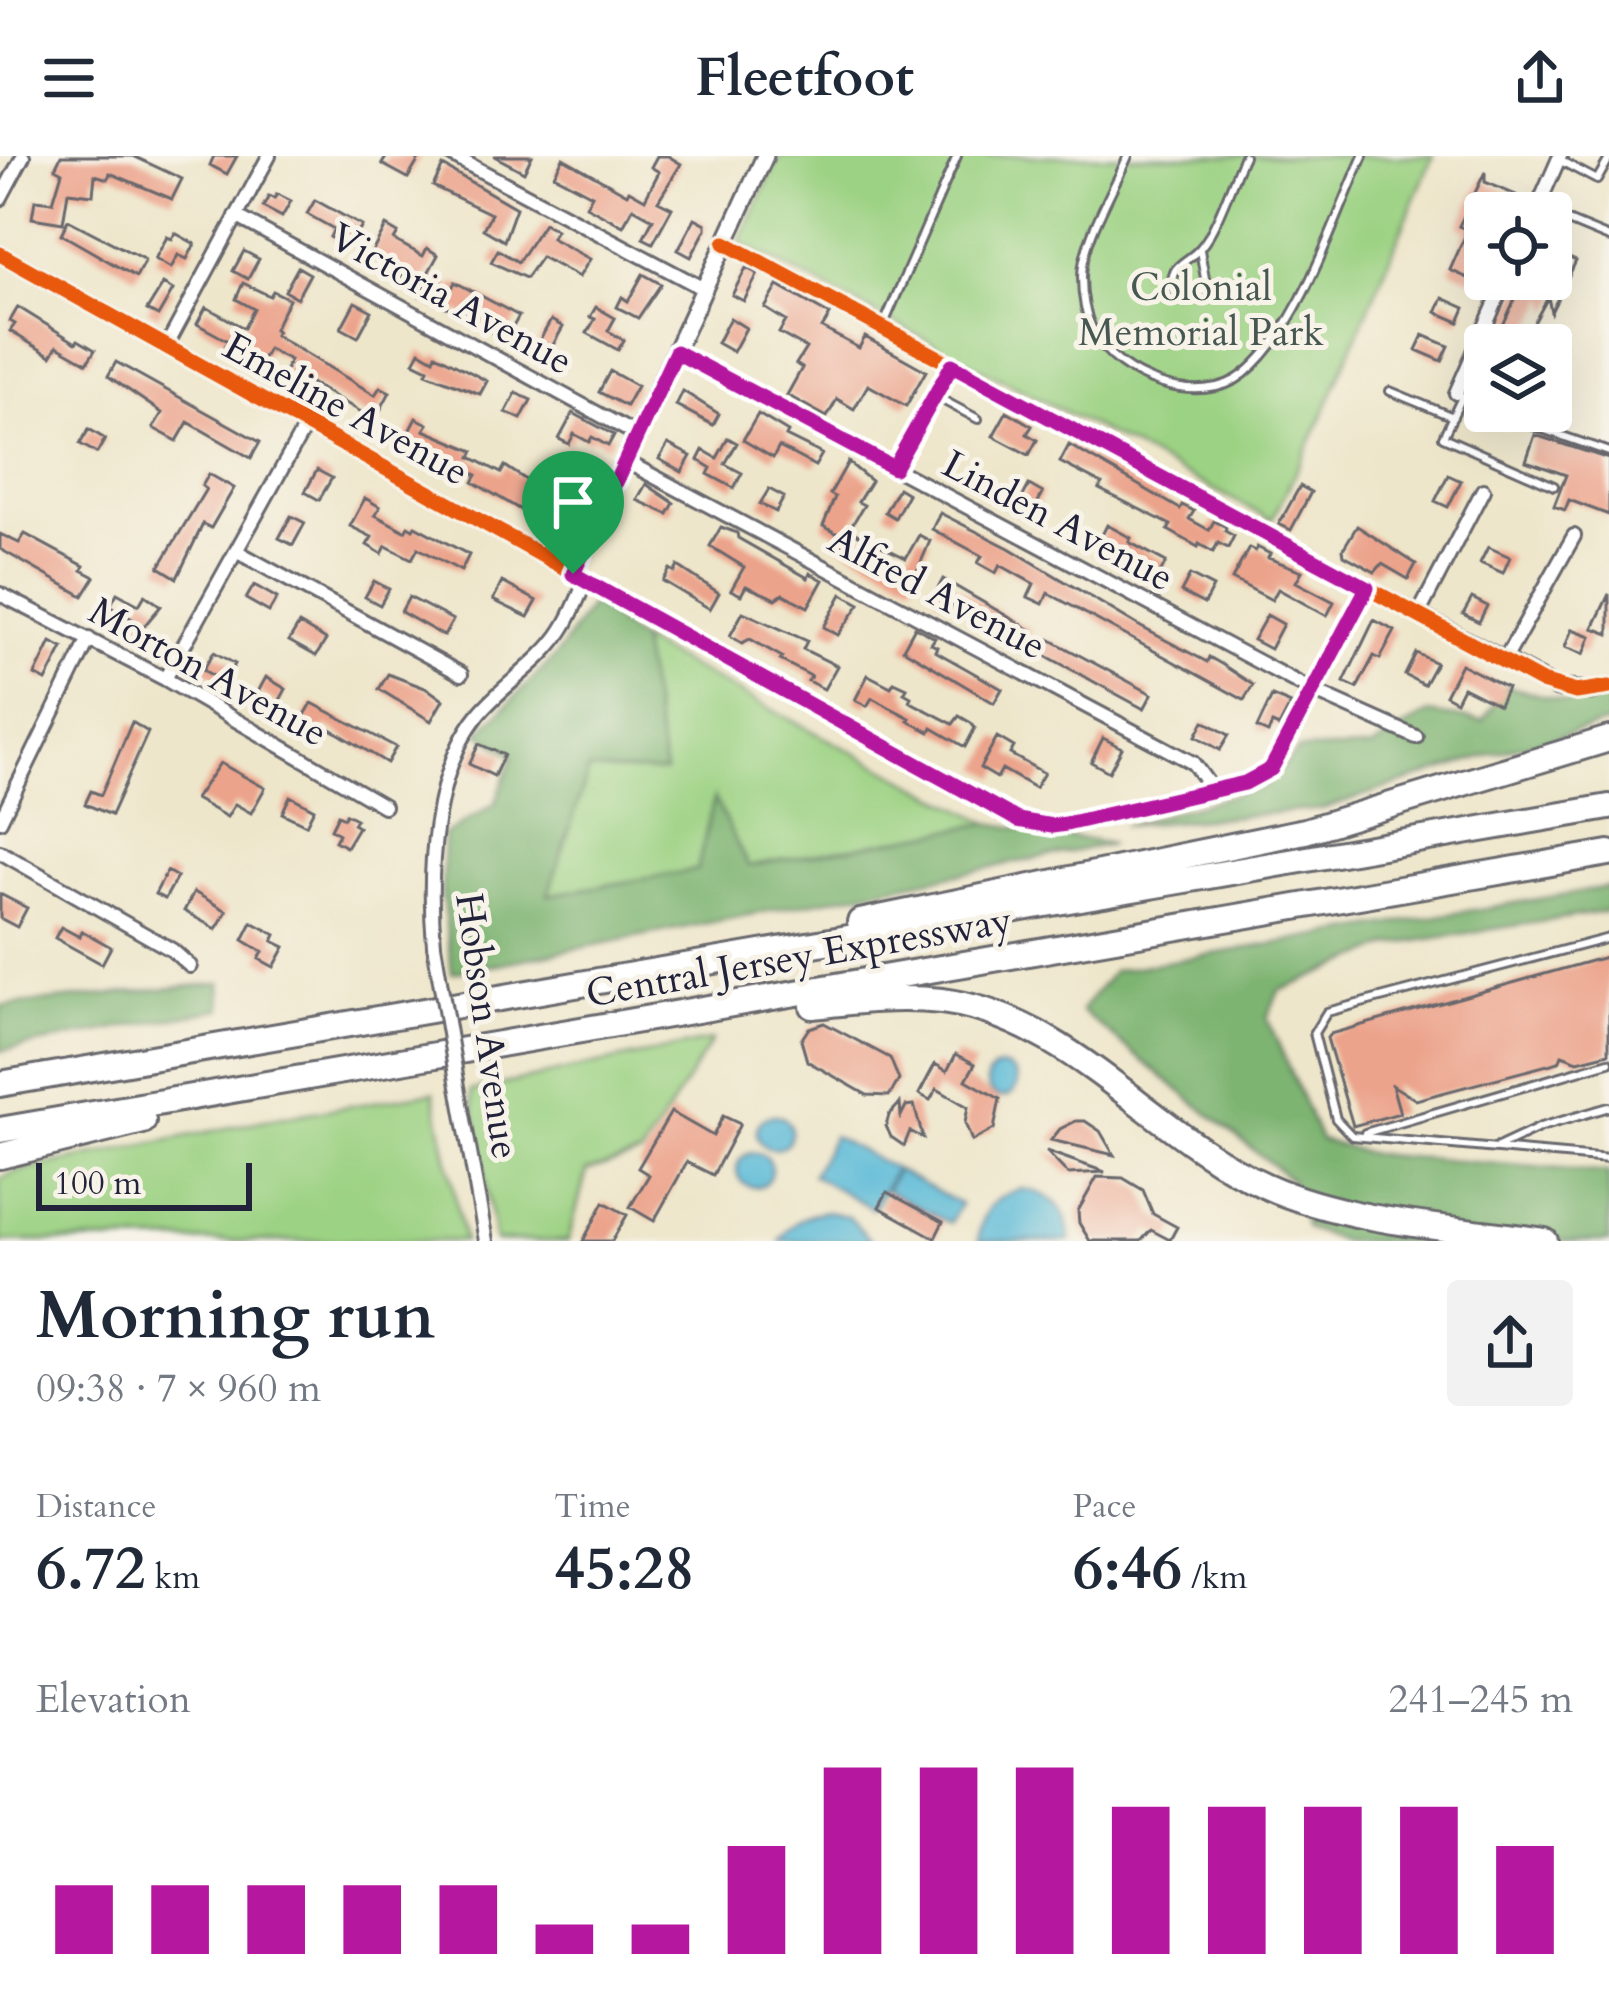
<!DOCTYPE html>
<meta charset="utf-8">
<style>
:root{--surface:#fff;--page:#f2f2f3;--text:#1f2937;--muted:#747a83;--accent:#b5179e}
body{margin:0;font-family:Cardo,serif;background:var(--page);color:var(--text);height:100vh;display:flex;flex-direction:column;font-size:45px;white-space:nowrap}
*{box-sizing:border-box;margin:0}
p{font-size:39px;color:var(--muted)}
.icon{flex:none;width:66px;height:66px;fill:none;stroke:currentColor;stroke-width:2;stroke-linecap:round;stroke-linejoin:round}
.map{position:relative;height:1085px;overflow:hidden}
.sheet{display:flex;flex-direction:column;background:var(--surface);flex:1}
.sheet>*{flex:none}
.controls{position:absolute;left:1464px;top:36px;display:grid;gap:24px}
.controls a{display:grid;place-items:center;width:108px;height:108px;border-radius:12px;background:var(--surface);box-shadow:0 12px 48px #0002;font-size:60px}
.scale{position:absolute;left:36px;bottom:30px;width:216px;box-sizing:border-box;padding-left:12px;border:6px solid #22223b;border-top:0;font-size:33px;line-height:42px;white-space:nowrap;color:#22223b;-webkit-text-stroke:9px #f7f3e8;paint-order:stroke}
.pin{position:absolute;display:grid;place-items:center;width:102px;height:102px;color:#fff;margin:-123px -51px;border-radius:50% 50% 50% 0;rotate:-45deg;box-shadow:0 0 12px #0007}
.pin .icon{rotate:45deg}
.round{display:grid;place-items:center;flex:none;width:126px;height:126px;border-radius:12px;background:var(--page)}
.summary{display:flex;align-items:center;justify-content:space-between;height:204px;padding:0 36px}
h1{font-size:66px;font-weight:700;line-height:90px}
.figures{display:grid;grid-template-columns:repeat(3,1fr);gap:18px;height:204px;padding:12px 36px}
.figures div{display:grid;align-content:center}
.figures b{font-size:60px;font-weight:700}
.figures small{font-size:33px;font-weight:400}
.figures p{font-size:33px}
.chart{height:336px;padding:24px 36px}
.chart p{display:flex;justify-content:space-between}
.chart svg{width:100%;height:216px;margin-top:12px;stroke:var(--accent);stroke-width:6}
header{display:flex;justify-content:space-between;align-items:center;height:156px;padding:0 36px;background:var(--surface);font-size:54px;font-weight:700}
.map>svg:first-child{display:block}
.green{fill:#9cd283;stroke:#5f7a5f;stroke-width:3}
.forest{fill:#7db471;stroke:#506b56;stroke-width:3}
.water{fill:#58b9d7;stroke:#3d6e89;stroke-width:3}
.building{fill:#eca38b}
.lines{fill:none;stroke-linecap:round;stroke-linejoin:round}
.service-casing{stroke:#69676d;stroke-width:12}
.minor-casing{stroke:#69676d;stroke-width:18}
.tertiary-casing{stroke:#69676d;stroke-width:21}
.motorway-casing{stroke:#69676d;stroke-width:30}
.service{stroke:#fff;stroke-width:6}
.minor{stroke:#fff;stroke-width:12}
.tertiary{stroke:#fff;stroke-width:15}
.motorway{stroke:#fff;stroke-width:24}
.minor-bridge-casing{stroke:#69676d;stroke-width:18;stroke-linecap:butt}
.minor-bridge{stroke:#fff;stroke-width:12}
.cycleway-casing{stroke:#f7f3e8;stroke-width:22}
.cycleway{stroke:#e8590c;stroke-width:15}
.route-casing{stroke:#fff;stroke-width:24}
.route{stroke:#b5179e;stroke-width:15}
.labels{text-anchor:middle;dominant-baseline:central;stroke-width:10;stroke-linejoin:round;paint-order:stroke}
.park-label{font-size:39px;fill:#475751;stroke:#f7f3e8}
.street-label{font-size:39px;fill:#22223b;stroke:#f7f3e8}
</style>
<header><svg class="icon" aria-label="menu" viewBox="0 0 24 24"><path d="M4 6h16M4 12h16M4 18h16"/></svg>Fleetfoot<svg class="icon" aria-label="share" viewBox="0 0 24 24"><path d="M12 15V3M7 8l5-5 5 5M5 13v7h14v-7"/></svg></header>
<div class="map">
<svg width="1609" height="1085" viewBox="0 0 1609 1085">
<rect width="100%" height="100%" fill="#f7f3e8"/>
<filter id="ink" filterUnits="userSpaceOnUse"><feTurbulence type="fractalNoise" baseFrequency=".00833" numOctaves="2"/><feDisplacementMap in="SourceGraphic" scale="24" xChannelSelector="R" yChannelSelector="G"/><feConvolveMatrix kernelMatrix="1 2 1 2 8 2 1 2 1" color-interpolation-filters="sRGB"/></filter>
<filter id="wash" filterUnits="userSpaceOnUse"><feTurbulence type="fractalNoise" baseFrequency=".004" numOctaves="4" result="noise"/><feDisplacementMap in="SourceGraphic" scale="48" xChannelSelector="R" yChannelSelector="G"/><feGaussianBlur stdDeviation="2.7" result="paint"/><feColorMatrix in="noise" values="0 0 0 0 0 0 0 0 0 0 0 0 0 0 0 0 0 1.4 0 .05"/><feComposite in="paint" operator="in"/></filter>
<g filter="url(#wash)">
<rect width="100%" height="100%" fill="#eee6ca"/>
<path class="green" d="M780,0H1433L1321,264L1272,364L739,86Z
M640,485L989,667L748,710L714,644L697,714L547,739L589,613L665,615Z
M712,884L641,999L587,1015L568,1085H495L471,935Z
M434,936L464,1085H0V1023L15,1016L260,965Z"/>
<path class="forest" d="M592,447L640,485L665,616L589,614L548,739L697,714L714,642L748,710L989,667L1111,688L452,817L442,738L444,679L495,648L513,600L479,577L556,500Z
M1506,530L1567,546L1609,542V567L1491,598L1322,653L1122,670L1265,630L1299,594L1372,592L1428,557L1483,565Z
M1609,731V755L1391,789L1279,835L1267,862L1320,984L1371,998L1609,1017V1085H1343L1306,1072L1291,1024L1081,855L1113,815Z
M221,827L222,853L0,895V850Z"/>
<path class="water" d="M987 926a15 15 0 1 1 30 0a15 15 0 1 1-30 0Z
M757 976a17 17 0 1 1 34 0a17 17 0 1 1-34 0Z
M833,980L895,1013L873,1053L812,1019Z
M737 1014a17 17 0 1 1 34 0a17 17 0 1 1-34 0Z
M897,1014L960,1048L950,1067L886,1034Z
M1022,1033C1053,1037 1069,1054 1070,1085H979C979,1056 994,1039 1022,1033Z
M827,1055L849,1061L872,1085H780C792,1066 805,1058 827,1055Z"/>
<g id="blocks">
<path class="building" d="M61,0H133L182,23L172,43L110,17L108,23L95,19L93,39L68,36L63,67L32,62L35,44L53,46L62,16L55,12Z
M214,0H237L227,18L210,9Z
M387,0H421L408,22L382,8Z
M494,0H532L524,16Z
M657,0H668L681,8L658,45L672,52L653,87L643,82L653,63L633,52L623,70L586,50L592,39L554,19L563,2L627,38L629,34L645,43L659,16L651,11Z
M443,10L516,52L504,85L483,73L491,58L433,30Z
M1485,16V26L1516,39L1508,57L1485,50V108L1477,126L1450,114L1465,80V73L1459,70Z
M277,38L291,45L282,61L263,51L269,40L274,43Z
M315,44L362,70L350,91L330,81L334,73L307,58Z
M695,62L706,68V73L691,101L678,94Z
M68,64L145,104L136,121L61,78Z
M544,67L556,74L551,82L590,103L579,121L541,101L526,122L491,106L498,94L518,106Z
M386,70L398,77L394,84L423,100L427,92L438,99L422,128L403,117L400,122L370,100Z
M175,77L195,88L187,103L178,99L171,112L155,103L167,81L172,83Z
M1551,94L1576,105L1551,156L1548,141L1530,174L1566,189H1494L1524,123L1551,130Z
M244,95L259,103L248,123L233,115Z
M298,111L310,118L297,142L285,135Z
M746,112L758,118L744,145L732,139Z
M643,118L661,128L638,162L617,151L622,141L628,145Z
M431,121L452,132L455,126L519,160L505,185L461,157L420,140Z
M243,127L270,140L273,135L289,143L274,173L277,175L275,179L375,239L380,231L390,236L375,264L304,223L301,228L283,219L290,204L268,193L259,209L224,192L228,185L197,168L206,151L244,172L254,153L236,143Z
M163,128L173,134L158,160L147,154Z
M778,130L830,159L822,172L859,192L865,181L926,215L906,250L868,229L854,253L837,243L827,261L787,239L802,212L796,208L806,192L779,177L786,165L765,152Z
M1443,142L1465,152L1459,166L1436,156Z
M355,146L372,155L358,181L341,172Z
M18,151L76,187L78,184L95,194L87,207L57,190L51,200L10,175L15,168L10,165Z
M596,151L615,162L608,175L624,184L618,194L587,177L595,163L590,161Z
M730,162L746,172L733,196L717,187Z
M551,164L563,171L544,205L532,198Z
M1423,179L1449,190L1442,205L1416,194Z
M420,195L434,203L436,198L487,225L480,238L426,217L428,213L414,206Z
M116,206L260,286L251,302L188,266L177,285L153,272L162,257L108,220Z
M610,215L637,230L626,250L599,236Z
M683,235L719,258L713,269L676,249Z
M516,237L531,244L521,263L506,256Z
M1007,255L1032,270L1027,278L1037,284L1029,299L993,280Z
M573,257L614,279L608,290L592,281L589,286L574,278L569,288L559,283Z
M758,258L788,276L786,280L822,298L815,310L779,291L773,302L743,284Z
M416,262L428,268L424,274L474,295L471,301L501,317L505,310L558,345L572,319L565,316L571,303L596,319L591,328L582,324L572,344L577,347L560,377L473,326L477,319L420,289L417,294L403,287Z
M89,273L105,283L97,297L80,288Z
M1535,279L1609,303V359L1569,344L1565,354L1554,350L1566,319L1526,305Z
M728,282L737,287L725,308L742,317L734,332L708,318L711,312L698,304L703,294L717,302Z
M668,288L691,300L682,316L659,303Z
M1069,289L1180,353L1182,349L1194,355L1189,363L1209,374L1214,365L1226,371L1225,375L1234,380L1228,392L1218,387L1213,396L1199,388L1198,391L1168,374L1171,369L1099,333L1102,328L1060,306Z
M848,306L871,325L858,346L864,349L849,374L906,402L919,379L930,385L912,427L834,386L838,378L823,370L835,341L830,338Z
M317,314L332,322L319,344L305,336Z
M209,318L234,332L211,372L203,368L177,422L159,411L206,333L202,330Z
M1448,319L1461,325L1448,351L1435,345Z
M646,328L674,347L668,358L637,344Z
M1029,329L1043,337L1028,364L1014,357Z
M1300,330L1311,336L1291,374L1279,368Z
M898,332L908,338L895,362L885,356Z
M769,333L784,341L776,356L760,348Z
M365,342L380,351L375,359L405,375L408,370L413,373L415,370L469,399L461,415L418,392L412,403L386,390L382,398L367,389L372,381L350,370Z
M940,357L1009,392L1141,471L1207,506L1209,501L1223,509L1253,529L1244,544L1048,437L1043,448L1028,441L1034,428L1000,409L996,417L978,407L982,400L932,373Z
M291,360L305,367L293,389L279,382Z
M1107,369L1131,382L1129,386L1166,406L1157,424L1096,391Z
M1357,370L1416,408L1408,423L1382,408L1375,416L1344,399L1343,393Z
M721,371L737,377L738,382L808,422L810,417L823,424L808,451L783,438L776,443L746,430L741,439L731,434L744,411L710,390Z
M0,378L19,387L25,378L84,410L82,414L95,421L83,440L0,393Z
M1257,391L1270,398L1268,402L1302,415L1296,426L1334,446L1327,460L1278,433L1272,444L1232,423L1249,392L1255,395Z
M1488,391L1510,401L1503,417L1480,407Z
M678,410L719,437L710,453L663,425L670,413L675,416Z
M1190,419L1213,431L1204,448L1181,436Z
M943,423L1031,474L1024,488L934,440Z
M374,425L389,433L380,449L365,441Z
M502,426L537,445L528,461L493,444Z
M254,429L277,442L269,456L246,443Z
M117,437L139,449L145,439L161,450L144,470L110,450Z
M842,438L860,448L838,479L824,471Z
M1609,438V478L1593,472Z
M409,441L453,464L444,480L401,456Z
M1472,442L1487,450L1479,466L1463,458Z
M743,456L807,485L803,493L837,510L824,533L808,525L811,520L780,504L782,501L750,483L742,487L730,480Z
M1267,459L1283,468L1270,493L1253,484Z
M1374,464L1395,475L1380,503L1374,500L1357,532L1344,526Z
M299,468L326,484L316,500L289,485Z
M915,471L935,482L931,488L937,491L935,495L1002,533L994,547L903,493Z
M1572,473L1591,480L1584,498L1565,491Z
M1049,483L1152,538L1144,553L1041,497Z
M51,486L63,492L46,525L35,519Z
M214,496L235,508L224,526L203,514Z
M1416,497L1436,507L1424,529L1405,519Z
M1461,508L1507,532L1499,549L1463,531L1456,545L1445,539Z
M388,518L428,533L443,544L431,565L379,533Z
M868,519L891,531L894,526L907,532L904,537L911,541L909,545L953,568L959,560L971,567L975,572L965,591L932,572L930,576L908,565L910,562L872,542L867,550L855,544Z
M266,521L286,533L278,548L258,536Z
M1272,540L1291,548L1279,571L1272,568L1268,577L1257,572Z
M312,547L396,591L387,607L326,570L322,576L302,564Z
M1204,565L1229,579L1220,594L1196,580Z
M132,566L148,576L111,659L85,648L91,635L101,639Z
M997,581L1014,591L1010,598L1044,617L1035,632L1002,613L997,622L980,612Z
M1103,582L1122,592L1109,616L1091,606Z
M479,588L504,599L494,620L469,608Z
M220,607L265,632L251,657L235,648L227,661L195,643Z
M290,640L314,653L306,669L282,657Z
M346,658L356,663L353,668L358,671L346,691L335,685L339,678L331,673L338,659L344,662Z
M167,715L177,721L165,743L155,738Z
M194,736L227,755L216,773L184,755Z
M0,738L27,752L17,771L0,762Z
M252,766L276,779L273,785L285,791L274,811L259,803L263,796L243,784Z
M61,771L80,781L82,775L111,791L102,808L55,782Z
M1609,800V897L1578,905L1562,899L1559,906L1416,944L1392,929L1400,957L1353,970L1327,882L1330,878Z
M824,867L890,902L899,924L889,940L867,939L807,905L801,884L809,872Z
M956,898L975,908L966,924L1000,943L994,973L972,985L965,967L968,951L937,933L930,944L919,938L935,908L947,915Z
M900,947L901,960L906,950L914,949L923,982L910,975L904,990L891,981L886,970L889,959Z
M671,956L713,980L723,960L740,968L713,1019L687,1006L654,1065L630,1051L649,1019L638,1012Z
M1076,965H1085L1100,975L1114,999L1051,984L1060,973Z
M1046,995L1105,1016L1068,1018Z
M1097,1021L1123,1022L1143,1034L1153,1058L1177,1071L1170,1084L1151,1074L1141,1085H1090L1079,1067L1078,1055Z
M887,1036L943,1066L935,1082L879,1051Z
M604,1046L627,1059L612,1085H583Z"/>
</g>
</g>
<g filter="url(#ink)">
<use href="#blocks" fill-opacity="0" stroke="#69676d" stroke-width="3"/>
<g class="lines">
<defs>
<path id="service" d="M1128,0C1114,33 1082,85 1082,121C1082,139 1085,158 1093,175C1116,223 1201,253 1244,218C1301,172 1333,66 1363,0
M1561,5L1597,24L1609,3
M1551,58L1609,82
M1200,94L1206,128L1200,139L1188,142L1174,136C1166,107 1188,108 1201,91C1216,74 1233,23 1244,0
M884,168L957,0
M1390,235L1453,261
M935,240L978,263
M1462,241L1443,281L1554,330
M1462,241L1485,253
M1490,255L1609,296
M894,312L952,211
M1609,782L1327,856L1314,877L1336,963L1352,980L1609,1003
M1365,977L1609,906
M1498,991L1541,971L1609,951"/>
<path id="minor" d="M453,0L704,133
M0,43L23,0
M1535,57L1560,0
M236,60L637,279
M725,87L1367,432
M166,191L269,0
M676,196L1313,535L1416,581
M1456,237L1506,123
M625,305L1193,607L1212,633
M236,395L461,518
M0,438L165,523L384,650
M1418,459L1483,334
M1504,505L1574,380
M165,523L306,269
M0,665L89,483
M0,696L172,794L190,810
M434,789C428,719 432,616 478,559C502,529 541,507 562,474C572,459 578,441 586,425
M457,925L486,1085"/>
<path id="tertiary" d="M0,98L1018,664C1076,681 1183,638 1245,627L1271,612L1367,432L1557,532L1591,535L1609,531
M573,418L765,0"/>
<path id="motorway" d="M860,766L1305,675L1609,583
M813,850C856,845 898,840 942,845C1071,862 1152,979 1266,1030C1348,1067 1456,1072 1545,1085
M0,928L1609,651
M0,974L1609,697
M0,1000L143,965"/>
</defs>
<use href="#service" class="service-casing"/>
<use href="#minor" class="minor-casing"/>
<use href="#tertiary" class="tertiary-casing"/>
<use href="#motorway" class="motorway-casing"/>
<use href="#service" class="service"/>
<use href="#minor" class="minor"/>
<use href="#tertiary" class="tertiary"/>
<use href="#motorway" class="motorway"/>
<defs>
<path id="minor-bridge" d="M434,789L457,925"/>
</defs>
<use href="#minor-bridge" class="minor-bridge-casing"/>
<use href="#minor-bridge" class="minor-bridge"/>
<defs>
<path id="cycleway" d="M725,87L1542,526L1576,536L1609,531
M0,98L1018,664C1076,681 1183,638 1245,627L1271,612L1367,432"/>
</defs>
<use href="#cycleway" class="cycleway-casing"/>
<use href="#cycleway" class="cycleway"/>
</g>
</g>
<g class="lines" filter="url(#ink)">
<defs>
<path id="route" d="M676,196L894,312L952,209L1367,432L1271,613L1245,627L1066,668L1052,670L1018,664L573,418Z"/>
</defs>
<use href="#route" class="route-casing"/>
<use href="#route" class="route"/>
</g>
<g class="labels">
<g class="park-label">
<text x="1201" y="131">Colonial<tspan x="1201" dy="45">Memorial Park</tspan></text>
</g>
<g class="street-label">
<text transform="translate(451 143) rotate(29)">Victoria Avenue</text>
<text transform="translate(346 253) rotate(29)">Emeline Avenue</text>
<text transform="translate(1058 365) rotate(28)">Linden Avenue</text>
<text transform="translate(937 437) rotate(28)">Alfred Avenue</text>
<text transform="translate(208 516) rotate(29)">Morton Avenue</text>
<text transform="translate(799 801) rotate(-10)">Central Jersey Expressway</text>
<text transform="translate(487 870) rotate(82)">Hobson Avenue</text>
</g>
</g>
</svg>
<div class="controls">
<a><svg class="icon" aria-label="locate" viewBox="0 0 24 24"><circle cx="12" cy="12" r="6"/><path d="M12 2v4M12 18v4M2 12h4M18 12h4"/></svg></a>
<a><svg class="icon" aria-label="layers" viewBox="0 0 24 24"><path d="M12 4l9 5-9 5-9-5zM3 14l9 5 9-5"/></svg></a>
</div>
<div class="scale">100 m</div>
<div class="pin" style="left:573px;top:418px;background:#1e9e55"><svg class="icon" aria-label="arrive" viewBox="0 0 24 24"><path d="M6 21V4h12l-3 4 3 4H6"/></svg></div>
</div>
<section class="sheet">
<div class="summary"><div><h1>Morning run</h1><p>09:38 · 7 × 960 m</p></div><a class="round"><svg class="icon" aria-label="share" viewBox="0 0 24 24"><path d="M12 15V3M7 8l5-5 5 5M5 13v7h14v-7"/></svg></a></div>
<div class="figures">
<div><p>Distance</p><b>6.72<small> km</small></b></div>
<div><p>Time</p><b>45:28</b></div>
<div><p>Pace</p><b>6:46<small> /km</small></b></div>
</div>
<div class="chart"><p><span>Elevation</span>241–245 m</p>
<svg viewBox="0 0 160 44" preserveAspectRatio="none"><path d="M5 44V30M15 44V30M25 44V30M35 44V30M45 44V30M55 44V38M65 44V38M75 44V22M85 44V6M95 44V6M105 44V6M115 44V14M125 44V14M135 44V14M145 44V14M155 44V22"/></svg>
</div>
</section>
